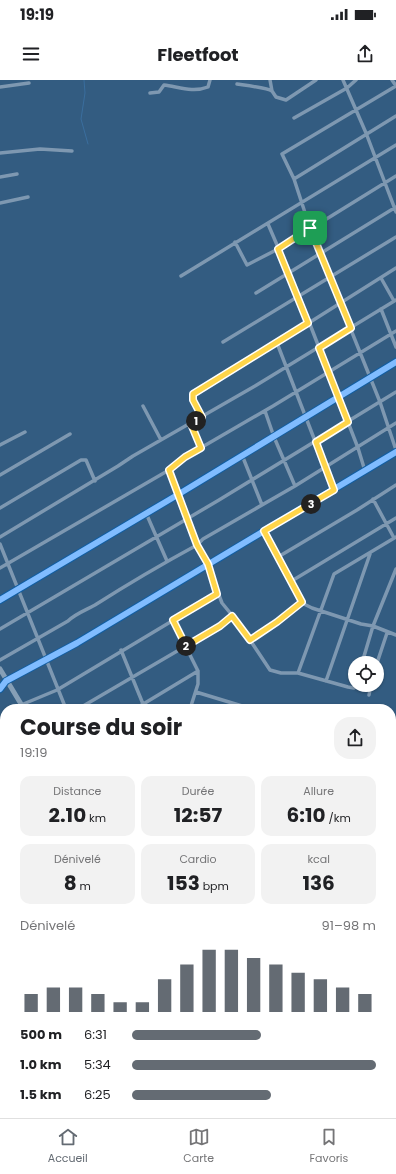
<!DOCTYPE html>
<html lang="fr">
<meta charset="utf-8">
<style>
:root{--surface:#fff;--page:#f2f2f2;--text:#202124;--muted:#757577;--line:#e0e0e0;--accent:#646b73}
body{margin:0;font-family:Poppins,sans-serif;background:var(--page);color:var(--text);height:100vh;display:flex;flex-direction:column;font-size:15px;white-space:nowrap}
*{box-sizing:border-box;margin:0}
p{font-size:13px;color:var(--muted)}
.icon{flex:none;width:22px;height:22px;fill:none;stroke:currentColor;stroke-width:2;stroke-linecap:round;stroke-linejoin:round}
.map{position:relative;flex:1;overflow:hidden}
.drawer{position:absolute;left:0px;top:624px;width:396px;height:414px;display:flex;flex-direction:column;background:var(--surface);border-radius:16px 16px 0 0;box-shadow:0 1px 3px #0004}
.drawer>*{flex:none}
.fabs{position:absolute;left:348px;top:576px;display:grid;gap:8px}
.fabs a{display:grid;place-items:center;width:36px;height:36px;border-radius:50%;background:var(--surface);box-shadow:0 1px 3px #0004;font-size:20px}
.pin{position:absolute;display:grid;place-items:center;width:34px;height:34px;color:#fff;margin:-17px;border-radius:8px;box-shadow:0 2px 6px #0006}
.km{position:absolute;width:20px;height:20px;margin:-10px;border-radius:50%;background:#222;color:#fff;font-size:11px;line-height:20px;text-align:center}
.round{display:grid;place-items:center;flex:none;width:42px;height:42px;border-radius:16px;background:var(--page)}
.overview{display:flex;align-items:center;justify-content:space-between;height:68px;padding:0 20px}
h1{font-size:22px;font-weight:700;line-height:30px}
.figures{display:grid;grid-template-columns:repeat(3,1fr);gap:6px;height:68px;padding:4px 20px}
.figures div{display:grid;align-content:center;border-radius:10px;background:var(--page);text-align:center}
.figures b{font-size:20px;font-weight:700}
.figures small{font-size:11px;font-weight:400}
.figures p{font-size:11px}
.chart{height:112px;padding:8px 20px}
.chart p{display:flex;justify-content:space-between}
.chart svg{width:100%;height:72px;margin-top:4px;stroke:var(--accent);stroke-width:6}
ul{padding:0 20px;list-style:none;font-size:13px}
li{display:grid;grid-template-columns:64px 48px 1fr;align-items:center;height:30px}
li i{height:10px;border-radius:5px;background:var(--accent)}
.status{display:flex;justify-content:space-between;align-items:center;height:28px;padding:0 20px;background:var(--surface);direction:ltr}
.status svg{height:11px;fill:currentColor}
header{display:flex;justify-content:space-between;align-items:center;height:52px;padding:0 20px;background:var(--surface);font-size:18px;font-weight:700}
.tab-bar{display:flex;justify-content:space-around;align-items:center;height:56px;border-top:1px solid var(--line);background:var(--surface);font-size:11px;color:var(--muted)}
.tab-bar a{display:grid;justify-items:center;gap:2px}
.tab-bar .selected{color:var(--accent)}
.map>svg:first-child{display:block}
.lines{fill:none;stroke-linecap:round;stroke-linejoin:round}
.stream{stroke:#3a6e9e;stroke-width:1}
.minor{stroke:#7e98b1;stroke-width:3.5}
.secondary{stroke:#869fb6;stroke-width:5}
.cycleway-casing{stroke:#125ea2;stroke-width:8}
.cycleway{stroke:#80bcff;stroke-width:6}
.route-casing{stroke:#fff;stroke-width:8}
.route{stroke:#ffd54a;stroke-width:5}
</style>
<div class="status"><b>19:19</b><svg viewBox="0 0 49 12"><path d="M0 12V9h3v3zM5 12V6h3v6zM10 12V3h3v9zM15 12V0h3v12zM26 1h20v11H26zM47 4h2v5h-2z"/></svg></div>
<header><svg class="icon" aria-label="menu" viewBox="0 0 24 24"><path d="M4 6h16M4 12h16M4 18h16"/></svg>Fleetfoot<svg class="icon" aria-label="share" viewBox="0 0 24 24"><path d="M12 15V3M7 8l5-5 5 5M5 13v7h14v-7"/></svg></header>
<div class="map">
<svg width="396" height="1038" viewBox="0 0 396 1038">
<rect width="100%" height="100%" fill="#335c81"/>
<g class="lines">
<path class="stream" d="M84,0L85,13L81,39L88,64"/>
<path class="minor" d="M270,0L272,11L276,17L286,20L316,0
M343,0L366,53L396,132
M392,0L396,6
M237,4C243,5 268,8 272,11
M396,6L282,74L294,99L310,148L380,322L396,370
M0,7L29,3
M150,13L159,12L164,5C179,7 193,13 208,7L210,0
M294,38L347,8L356,0
M0,73L40,69L72,71
M0,97L17,94
M294,99L396,36
M0,123L28,117
M268,144L299,216L358,368L365,391
M235,162L247,185L278,169L396,96
M181,196L396,65
M381,198L394,221
M256,213L396,127
M381,229L396,267
M223,262L396,157
M277,263L334,410
M143,326L161,360
M265,331L274,357L295,406
M202,337L193,316L199,309L277,263L396,188
M191,344L201,368
M0,365L25,352
M242,375L262,425
M169,390L197,465L207,484L222,523L240,545L270,590L281,593H298L348,607L354,608L355,605
M0,395L70,354
M373,419L394,458
M0,428L81,380H86L95,401
M146,433L167,481
M264,451L302,523L312,528L361,544L373,546L396,555
M0,457L118,386L133,376L255,306L396,220
M0,464L66,629
M278,477L357,430L396,405
M0,488L169,390L185,377L273,326L396,251
M290,502L396,438
M0,520L179,414L396,282
M173,541L198,591V604L190,629
M0,549L219,420L396,312
M250,560L277,543L302,523
M121,570L143,624
M0,580L68,541C75,534 86,530 95,525C128,504 162,484 197,465L203,459L295,406L396,343
M362,583L373,546L396,489
M377,583L387,553
M298,593L334,494L396,457
M326,601L370,474
M0,609L6,601L77,563L396,372
M196,612L252,629
M369,615L371,605
M21,625L57,610L217,514
M78,629L220,546L232,536
M135,629L198,591
M0,672L5,679
M391,707L396,708
M391,750L396,736
M0,752L5,748
M391,757L396,759
M391,826L396,828
M391,843L396,834
M391,883L396,885
M391,923L396,908
M391,933L396,935
M391,988L396,973
M391,995L396,997
M391,1027L396,1029
M92,1033L94,1038
M190,1033L193,1038
M217,1033L221,1038
M247,1033L250,1038
M330,1033L343,1038
M125,1038L132,1033L136,1038
M178,1038L186,1033
M388,1038L396,1033"/>
<path class="secondary" d="M0,589L24,629
M273,1033L276,1038"/>
<defs>
<path id="cycleway" d="M0,520L179,414L396,282
M0,609L6,601L77,563L396,372"/>
</defs>
<use href="#cycleway" class="cycleway-casing"/>
<use href="#cycleway" class="cycleway"/>
</g>
<g class="lines">
<defs>
<path id="route" d="M310,148L351,248L319,268L348,342L316,362L334,410L264,451L302,522L277,542L250,560L232,536L220,546L186,566L173,540L217,514L208,484L197,465L169,390L185,377L201,368L191,344L202,337L193,320V314L308,243L278,169Z"/>
</defs>
<use href="#route" class="route-casing"/>
<use href="#route" class="route"/>
</g>
</svg>
<div class="fabs">
<a><svg class="icon" aria-label="locate" viewBox="0 0 24 24"><circle cx="12" cy="12" r="6"/><path d="M12 2v4M12 18v4M2 12h4M18 12h4"/></svg></a>
</div>
<div class="pin" style="left:310px;top:148px;background:#1e9e55"><svg class="icon" aria-label="arrive" viewBox="0 0 24 24"><path d="M6 21V4h12l-3 4 3 4H6"/></svg></div>
<b class="km" style="left:196px;top:341px">1</b>
<b class="km" style="left:186px;top:566px">2</b>
<b class="km" style="left:311px;top:424px">3</b>
<section class="drawer">
<div class="overview"><div><h1>Course du soir</h1><p>19:19</p></div><a class="round"><svg class="icon" aria-label="share" viewBox="0 0 24 24"><path d="M12 15V3M7 8l5-5 5 5M5 13v7h14v-7"/></svg></a></div>
<div class="figures">
<div><p>Distance</p><b>2.10<small> km</small></b></div>
<div><p>Durée</p><b>12:57</b></div>
<div><p>Allure</p><b>6:10<small> /km</small></b></div>
</div>
<div class="figures">
<div><p>Dénivelé</p><b>8<small> m</small></b></div>
<div><p>Cardio</p><b>153<small> bpm</small></b></div>
<div><p>kcal</p><b>136</b></div>
</div>
<div class="chart"><p><span>Dénivelé</span>91–98 m</p>
<svg viewBox="0 0 160 44" preserveAspectRatio="none"><path d="M5 44V33M15 44V29M25 44V29M35 44V33M45 44V38M55 44V38M65 44V24M75 44V15M85 44V6M95 44V6M105 44V11M115 44V15M125 44V20M135 44V24M145 44V29M155 44V33"/></svg>
</div>
<ul>
<li><b>500 m</b>6:31<i style="width:53%"></i></li>
<li><b>1.0 km</b>5:34<i style="width:100%"></i></li>
<li><b>1.5 km</b>6:25<i style="width:57%"></i></li>
</ul>
</section>
</div>
<nav class="tab-bar">
<a class="selected"><svg class="icon" aria-label="home" viewBox="0 0 24 24"><path d="M3 11l9-7 9 7M6 9v11h12V9"/></svg>Accueil</a>
<a><svg class="icon" aria-label="map" viewBox="0 0 24 24"><path d="M3 6l6-2 6 2 6-2v14l-6 2-6-2-6 2zM9 4v14M15 6v14"/></svg>Carte</a>
<a><svg class="icon" aria-label="saved" viewBox="0 0 24 24"><path d="M7 4h10v16l-5-4-5 4z"/></svg>Favoris</a>
</nav>
